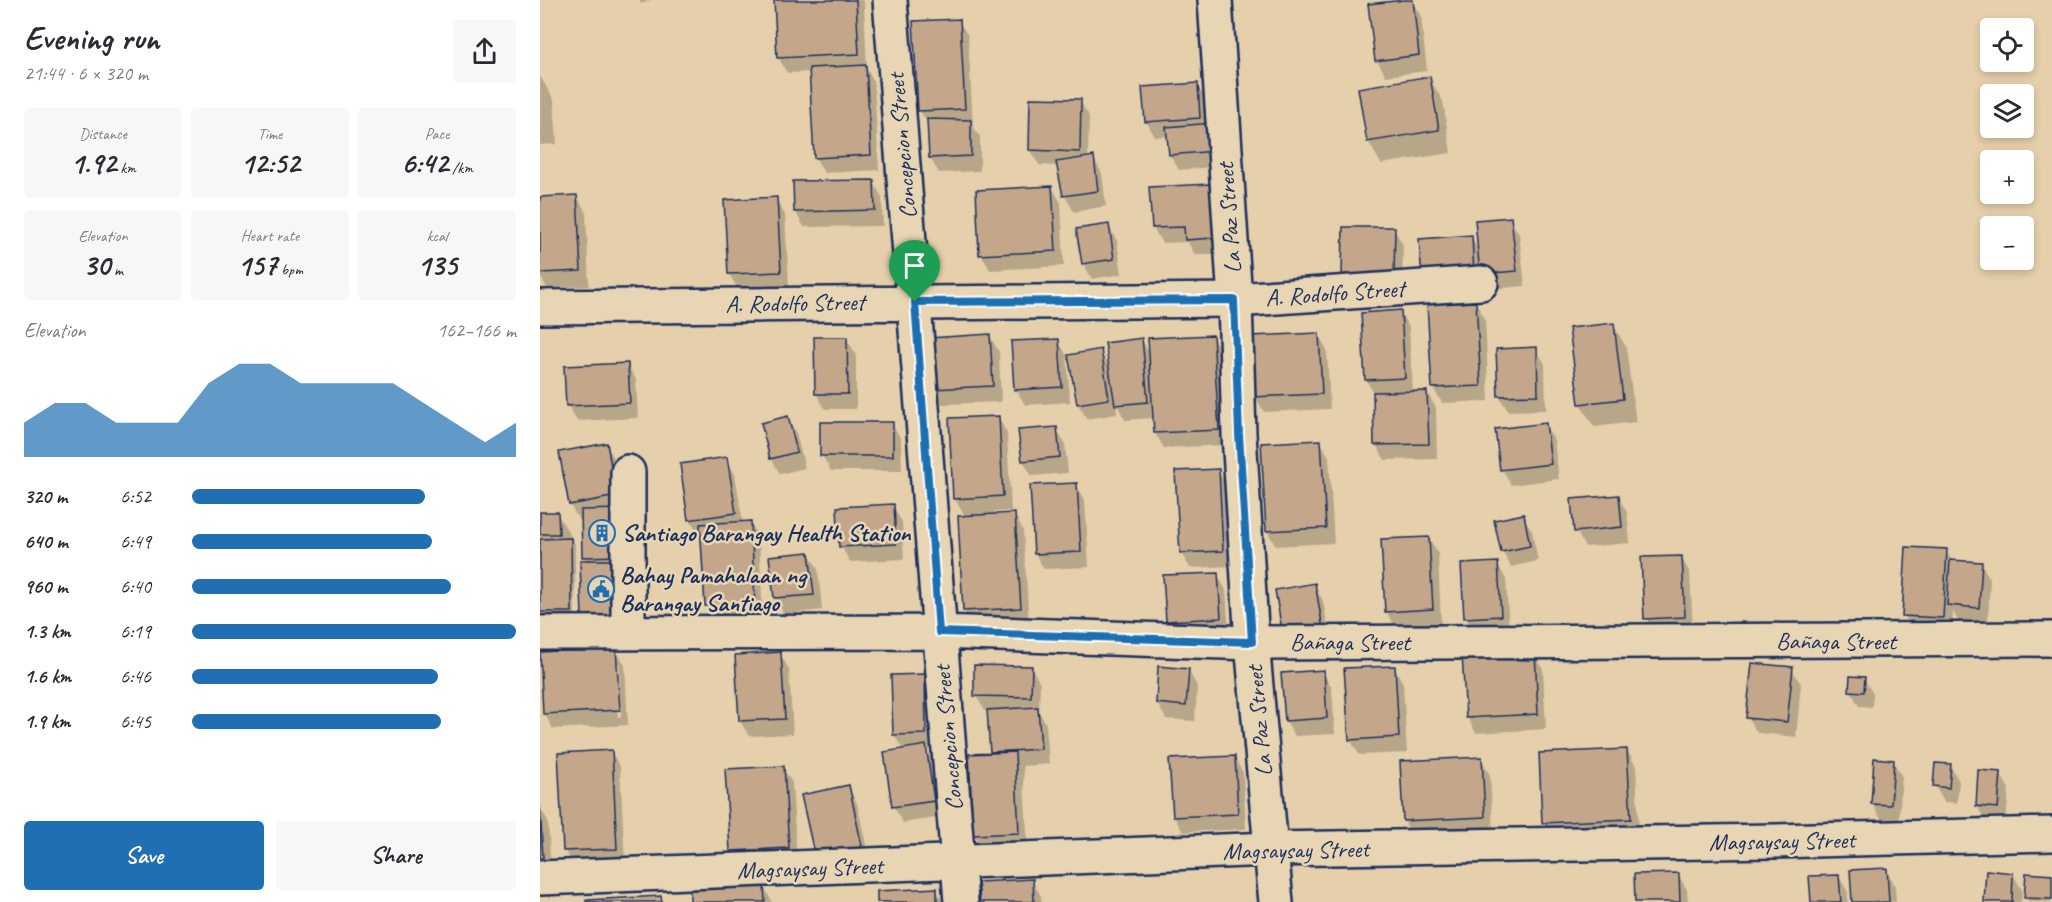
<!DOCTYPE html>
<meta charset="utf-8">
<style>
:root{--surface:#fff;--page:#f7f7f7;--text:#2b2b33;--muted:#7c7c81;--accent:#1f6fb2}
body{margin:0;font-family:Caveat,sans-serif;background:var(--page);color:var(--text);height:100vh;display:flex;flex-direction:column;font-size:22px;white-space:nowrap}
*{box-sizing:border-box;margin:0}
p{font-size:20px;color:var(--muted)}
.icon{flex:none;width:33px;height:33px;fill:none;stroke:currentColor;stroke-width:2;stroke-linecap:round;stroke-linejoin:round}
.map{position:relative;flex:1;overflow:hidden}
.panel{display:flex;flex-direction:column;background:var(--surface);width:540px}
.panel>*{flex:none}
.buttons{position:absolute;left:1440px;top:18px;display:grid;gap:12px}
.buttons a{display:grid;place-items:center;width:54px;height:54px;border-radius:6px;background:var(--surface);box-shadow:0 3px 9px #0003;font-size:30px}
.pin{position:absolute;display:grid;place-items:center;width:51px;height:51px;color:#fff;margin:-62px -26px;border-radius:50% 50% 50% 0;rotate:-45deg;box-shadow:0 0 6px #0007}
.pin .icon{rotate:45deg}
.round{display:grid;place-items:center;flex:none;width:63px;height:63px;border-radius:6px;background:var(--page)}
.overview{display:flex;align-items:center;justify-content:space-between;height:102px;padding:0 24px}
h1{font-size:33px;font-weight:800;line-height:45px}
.metrics{display:grid;grid-template-columns:repeat(3,1fr);gap:9px;height:102px;padding:6px 24px}
.metrics div{display:grid;align-content:center;border-radius:6px;background:var(--page);text-align:center}
.metrics b{font-size:30px;font-weight:800}
.metrics small{font-size:16px;font-weight:400}
.metrics p{font-size:16px}
.chart{height:168px;padding:12px 24px}
.chart p{display:flex;justify-content:space-between}
.chart svg{width:100%;height:108px;margin-top:6px;fill:var(--accent);opacity:.7}
.button{display:flex;gap:12px;margin-top:auto;padding:12px 24px}
.button a{flex:1;height:69px;border-radius:6px;background:var(--accent);color:#fff;font-size:24px;font-weight:800;line-height:69px;text-align:center}
.button a+a{background:var(--page);color:var(--text)}
ul{padding:0 24px;list-style:none;font-size:20px}
li{display:grid;grid-template-columns:96px 72px 1fr;align-items:center;height:45px}
li i{height:15px;border-radius:8px;background:var(--accent)}
main{display:flex;flex:1;min-height:0}
.map>svg:first-child{display:block}
.shadow{fill:#0003;fill-rule:evenodd}
.building{fill:#c4a78a;stroke:#1b2f5e;stroke-width:1.5}
.lines{fill:none;stroke-linecap:round;stroke-linejoin:round}
.minor-casing{stroke:#1b2f5e;stroke-width:38}
.tertiary-casing{stroke:#1b2f5e;stroke-width:38}
.minor{stroke:#e8d5b3;stroke-width:33}
.tertiary{stroke:#e8d5b3;stroke-width:33}
.route-casing{stroke:#fff;stroke-width:12}
.route{stroke:#1f6fb2;stroke-width:8}
.labels{text-anchor:middle;dominant-baseline:central;stroke-width:5;stroke-linejoin:round;paint-order:stroke}
.street-label{font-size:24px;fill:#1b2f5e;stroke:#e8d5b3}
.poi-label{font-size:24px;font-weight:bold;fill:#1b2f5e;stroke:#e8d5b3;text-anchor:start}
</style>
<main>
<section class="panel">
<div class="overview"><div><h1>Evening run</h1><p>21:44 · 6 × 320 m</p></div><a class="round"><svg class="icon" aria-label="share" viewBox="0 0 24 24"><path d="M12 15V3M7 8l5-5 5 5M5 13v7h14v-7"/></svg></a></div>
<div class="metrics">
<div><p>Distance</p><b>1.92<small> km</small></b></div>
<div><p>Time</p><b>12:52</b></div>
<div><p>Pace</p><b>6:42<small> /km</small></b></div>
</div>
<div class="metrics">
<div><p>Elevation</p><b>30<small> m</small></b></div>
<div><p>Heart rate</p><b>157<small> bpm</small></b></div>
<div><p>kcal</p><b>135</b></div>
</div>
<div class="chart"><p><span>Elevation</span>162–166 m</p>
<svg viewBox="0 0 160 44" preserveAspectRatio="none"><path d="M0 44V30L10 22L20 22L30 30L40 30L50 30L60 14L70 6L80 6L90 14L100 14L110 14L120 14L130 22L140 30L150 38L160 30V44z"/></svg>
</div>
<ul>
<li><b>320 m</b>6:52<i style="width:72%"></i></li>
<li><b>640 m</b>6:49<i style="width:74%"></i></li>
<li><b>960 m</b>6:40<i style="width:80%"></i></li>
<li><b>1.3 km</b>6:19<i style="width:100%"></i></li>
<li><b>1.6 km</b>6:46<i style="width:76%"></i></li>
<li><b>1.9 km</b>6:45<i style="width:77%"></i></li>
</ul>
<div class="button"><a>Save</a><a>Share</a></div>
</section>
<div class="map">
<svg width="1512" height="902" viewBox="0 0 1512 902">
<rect width="100%" height="100%" fill="#e6d0ac"/>
<filter id="ink" filterUnits="userSpaceOnUse"><feTurbulence type="fractalNoise" baseFrequency=".0167" numOctaves="2"/><feDisplacementMap in="SourceGraphic" scale="12" xChannelSelector="R" yChannelSelector="G"/><feConvolveMatrix kernelMatrix="1 2 1 2 8 2 1 2 1" color-interpolation-filters="sRGB"/></filter>
<g filter="url(#ink)">
<path class="shadow" d="M99,0H111L101,4Z
M235,0H322L324,3L327,70L334,82L339,170L284,173L275,157L270,72L247,73L238,57Z
M872,1L881,16L887,71L846,76L837,60Z
M419,21L428,36L433,126L440,137V171L399,173L390,158L389,126L380,111Z
M0,76L14,100L17,144L0,145Z
M889,78L903,101L911,153L841,164L828,141Z
M657,85L666,100L683,166L639,170L630,155L628,136L615,137L606,121Z
M540,101L549,116L548,158H553L562,173L566,206L534,212L525,196L518,166L499,165L490,150Z
M333,181L342,197L343,226L264,227L255,211Z
M670,185L682,254L655,255L648,242L622,243L613,228Z
M512,187L521,203L524,266L450,270L441,254Z
M37,196L46,212L49,286L7,288L0,276V198Z
M236,199L245,215L249,287L198,289L189,274Z
M970,219L979,234L985,286L893,294L931,237L939,251Z
M568,225L577,241L582,274L552,279L543,263Z
M854,229L863,245L862,290L813,289L804,274Z
M936,303L945,319L949,401L902,403L893,388Z
M860,312L869,327L873,392H887L896,408L897,459L845,460L836,445L834,394L826,380Z
M1073,324L1086,347L1096,422L1054,427L1040,404L1031,329Z
M778,334L787,350L790,409L724,412L715,397Z
M450,336L459,352L461,402L402,404L393,389Z
M672,336L681,352L687,445L624,448L615,433L614,418L585,420L576,403L577,414L547,419L538,404L560,351L570,368L601,339L611,355Z
M306,338L316,354V409H285L276,393Z
M518,340L527,356L530,402L485,405L476,389Z
M996,349L1005,364L1006,410L968,411L959,396Z
M87,364L96,380L98,418L37,421L28,406Z
M458,417L467,433L471,511L455,512V515L474,514L483,530L489,623L433,626L424,610L425,517L415,499Z
M247,418L256,433L265,468L240,474L231,458Z
M352,424L361,439L362,471H291L282,455Z
M1005,425L1014,440L1019,479L971,485L962,469Z
M516,428L525,444L528,473L492,476L483,461Z
M780,441L789,457L794,543L736,546L727,531Z
M66,444L75,460L98,585L47,562L44,557L43,519L39,520L30,505Z
M186,459L195,474L203,523L210,522L219,538L223,619L175,621L166,606L162,534L159,535L150,519Z
M678,471L687,486L692,566L650,568L641,553Z
M536,484L545,500L549,567L504,569L495,554Z
M1078,497L1087,512L1090,543L1045,547L1036,531Z
M353,506L362,522L364,559L310,562L301,546Z
M17,513L35,543V619H0V514Z
M983,516L992,531L998,561L971,567L962,551Z
M889,538L898,554L901,624L855,627L846,611Z
M1406,551L1412,561L1441,563L1450,579L1448,623L1418,621L1413,612L1412,633L1373,631L1364,615Z
M269,553L278,569L282,610L244,614L235,598L231,557Z
M1141,557L1150,573L1153,632L1115,634L1106,618Z
M957,564L966,579L969,631L935,633L926,618Z
M677,574L686,590L689,633L636,636L627,621Z
M774,585L783,601L791,644L754,651Z
M76,650L85,665L88,725L13,729L4,713ZM76,664H79L81,717H78Z
M994,653L1003,669L1006,729L936,733L927,717Z
M240,654L249,669L253,734L209,736L200,721Z
M491,667L500,683L499,712L506,724L509,764L483,766L488,848L443,850L434,834L452,754L449,711H445L436,696Z
M854,667L863,683L867,753L819,755L810,739Z
M1252,669L1261,684L1256,737L1217,733L1208,717Z
M648,670L657,686L655,721L626,719L617,703Z
M783,672L792,688L795,734L755,736L746,721Z
M384,676L393,691L394,750H386L394,763L402,817L363,823L354,807L346,753L363,750L354,735Z
M1324,679L1333,694L1332,707L1319,706L1310,690Z
M1087,750L1096,766L1099,834L1013,838L1004,823Z
M71,751L80,767L85,864L34,866L25,851Z
M694,757L703,773L706,829L643,832L634,817Z
M941,759L950,775L953,833L873,837L864,821L861,763Z
M1353,761L1362,777L1359,820L1341,819L1332,804Z
M1410,766L1419,781L1417,803L1404,802L1395,786Z
M243,768L252,783L257,863L200,866L191,850Z
M1460,773L1469,789L1466,823L1446,822L1437,806Z
M308,787L317,803L330,863L285,872Z
M0,807L8,821L11,873L0,874Z
M1346,869L1355,885L1356,902H1313Z
M1138,874L1147,890L1148,902H1096Z
M1473,874L1482,890L1481,902H1445Z
M1299,877L1308,892V902H1272Z
M1512,877V902H1489L1486,897Z
M492,881L501,896L502,902H441Z
M223,885L232,902H152Z
M396,889L403,902H339Z"/>
<path class="building" d="M234,0H316L319,54L237,58Z
M864,0H873L879,55L835,61L828,4Z
M420,19L425,109L378,111L373,21Z
M326,65L331,155L274,158L269,68Z
M890,76L899,130L827,142L818,88Z
M658,83L660,118L605,122L602,87Z
M490,98L541,99L540,152L489,150Z
M387,119L431,120V156L389,158Z
M672,123L675,151L629,155L626,127Z
M554,156L558,191L523,196L516,162Z
M334,180L335,210L254,212L253,181Z
M671,184L674,238L645,240L644,227L612,228L609,187Z
M512,186L516,251L439,255L436,190Z
M37,195L41,271L0,273V197Z
M237,197L241,272L188,274L184,200Z
M971,217L977,271L940,274L935,220Z
M569,224L574,259L542,264L536,229Z
M803,227H855L854,275L802,274Z
M932,235L934,275L882,278L879,239Z
M936,302L941,386L892,388L887,304Z
M861,310L865,378L825,380L821,313Z
M1074,323L1083,399L1039,404L1029,328Z
M779,333L782,394L713,397L710,336Z
M450,334L453,386L392,389L389,338Z
M673,335L679,430L614,433L608,338Z
M274,337H307L308,394H275Z
M602,338L608,402L575,405L565,343Z
M519,339L522,387L474,390L471,341Z
M997,347L998,395L958,396L956,349Z
M561,349L569,399L537,404L528,355Z
M88,363L90,403L26,406L24,366Z
M887,391L889,444L834,445L833,392Z
M248,416L257,452L230,459L221,423Z
M459,416L463,496L413,499L409,418Z
M280,422H353V456H280Z
M1006,423L1011,464L960,470L955,429Z
M517,427L520,457L482,461L478,430Z
M781,440L786,528L726,531L721,443Z
M67,443L72,472L87,494L29,505L19,452Z
M187,457L196,513L148,520L140,464Z
M679,469L683,551L640,553L635,471Z
M537,483L541,552L494,554L490,485Z
M1079,495L1082,527L1034,532L1031,499Z
M354,504L356,544L299,547L297,507Z
M81,509L82,556L42,557L41,510Z
M0,512H18L19,534H0Z
M475,513L481,608L423,611L418,516Z
M984,514L990,546L961,552L954,520Z
M211,521L215,604L165,606L160,524Z
M889,537L893,609L845,612L841,539Z
M31,538L32,612H0V539Z
M1366,547L1407,549L1403,618L1362,616Z
M269,552L274,595L234,598L229,556Z
M1142,556L1145,617L1104,619L1101,557Z
M40,560H81L82,617H42Z
M1410,560L1442,562L1439,608L1407,605Z
M958,562L961,616L924,618L921,564Z
M678,573L681,618L626,621L623,575Z
M775,583L783,629L743,636L735,590Z
M76,648L80,710L3,714L0,652Z
M241,652L245,719L199,721L195,655Z
M995,652L998,714L926,718L922,655Z
M1212,663L1253,667L1247,722L1206,718Z
M434,665L492,666L491,697L434,696Z
M618,666L649,669L646,706L616,703Z
M855,666L859,737L809,740L804,668Z
M784,670L787,718L745,721L741,673Z
M385,674L386,734L353,735L351,675Z
M1310,676L1325,677L1324,692L1309,691Z
M498,707L501,749L450,752L447,710Z
M386,745L394,801L352,807L344,752Z
M1087,749L1091,819L1002,823L999,753Z
M72,750L77,849L23,851L18,753Z
M475,752L479,833L433,835L429,754Z
M695,756L698,814L633,817L629,759Z
M942,757L945,817L863,821L860,761Z
M1334,758L1354,760L1351,805L1331,804Z
M1395,763L1411,764L1409,788L1393,786Z
M244,766L249,848L190,851L185,769Z
M1438,770L1461,772L1458,808L1436,806Z
M309,785L322,847L275,857L261,795Z
M0,806L3,858H0Z
M1347,868L1349,902H1312L1310,870Z
M1446,870L1473,873L1472,902H1444Z
M1139,873L1140,902H1095L1094,874Z
M1486,873L1512,875V899L1484,898Z
M1299,875L1301,902H1271L1269,876Z
M493,879L494,902H440L438,882Z
M224,884L225,902H150V887Z
M397,888V902H337V891Z
M121,896L122,902H46V900Z"/>
<g class="lines">
<defs>
<path id="minor" d="M350,0L421,902
M0,307L695,300L941,283
M88,472V633
M0,633L399,632L712,643L1512,639
M0,878L731,849L1234,841L1512,834"/>
<path id="tertiary" d="M675,0L695,300L699,434L712,643L736,902"/>
</defs>
<use href="#minor" class="minor-casing"/>
<use href="#tertiary" class="tertiary-casing"/>
<use href="#minor" class="minor"/>
<use href="#tertiary" class="tertiary"/>
</g>
</g>
<g class="lines" filter="url(#ink)">
<defs>
<path id="route" d="M694,300L699,434L712,642L399,632L375,302Z"/>
</defs>
<use href="#route" class="route-casing"/>
<use href="#route" class="route"/>
</g>
<defs>
<symbol id="building-ring" viewBox="-11 -11 22 22"><circle r="9.5" fill="#e8d5b3" stroke="#1f6fb2" stroke-width="1.5"/><path d="M-4-6H4V6H1V3H-1V6H-4ZM-2.5-4.3h1.7v1.8h-1.7ZM.8-4.3h1.7v1.8H.8ZM-2.5-1h1.7V.8h-1.7ZM.8-1h1.7V.8H.8Z" fill="#1f6fb2"/></symbol>
<symbol id="civic-ring" viewBox="-11 -11 22 22"><circle r="9.5" fill="#e8d5b3" stroke="#1f6fb2" stroke-width="1.5"/><path d="M-.6-6.5H3V-4.5H.6V-3L4-1V1h2V6H-6V1h2V-1L-.6-3ZM-1.2 2.5V6h2.4V2.5Z" fill="#1f6fb2"/></symbol>
</defs>
<g fill-rule="evenodd">
<use href="#building-ring" x="47" y="518" width="30" height="30"/>
<use href="#civic-ring" x="46" y="574" width="30" height="30"/>
</g>
<g class="labels">
<g class="street-label">
<text transform="translate(362 146) rotate(-95)">Concepcion Street</text>
<text transform="translate(689 218) rotate(-94)">La Paz Street</text>
<text transform="translate(795 293) rotate(-4)">A. Rodolfo Street</text>
<text transform="translate(255 303) rotate(-1)">A. Rodolfo Street</text>
<text x="1296" y="641">Bañaga Street</text>
<text x="810" y="642">Bañaga Street</text>
<text transform="translate(719 721) rotate(-95)">La Paz Street</text>
<text transform="translate(408 738) rotate(-95)">Concepcion Street</text>
<text transform="translate(1242 841) rotate(-1)">Magsaysay Street</text>
<text transform="translate(756 850) rotate(-1)">Magsaysay Street</text>
<text transform="translate(270 868) rotate(-2)">Magsaysay Street</text>
</g>
<g class="poi-label">
<text x="82" y="533">Santiago Barangay Health Station</text>
<text x="80" y="575">Bahay Pamahalaan ng<tspan x="80" dy="28">Barangay Santiago</tspan></text>
</g>
</g>
</svg>
<div class="buttons">
<a><svg class="icon" aria-label="locate" viewBox="0 0 24 24"><circle cx="12" cy="12" r="6"/><path d="M12 2v4M12 18v4M2 12h4M18 12h4"/></svg></a>
<a><svg class="icon" aria-label="layers" viewBox="0 0 24 24"><path d="M12 4l9 5-9 5-9-5zM3 14l9 5 9-5"/></svg></a>
<a>+</a>
<a>−</a>
</div>
<div class="pin" style="left:375px;top:302px;background:#1e9e55"><svg class="icon" aria-label="arrive" viewBox="0 0 24 24"><path d="M6 21V4h12l-3 4 3 4H6"/></svg></div>
</div>
</main>
